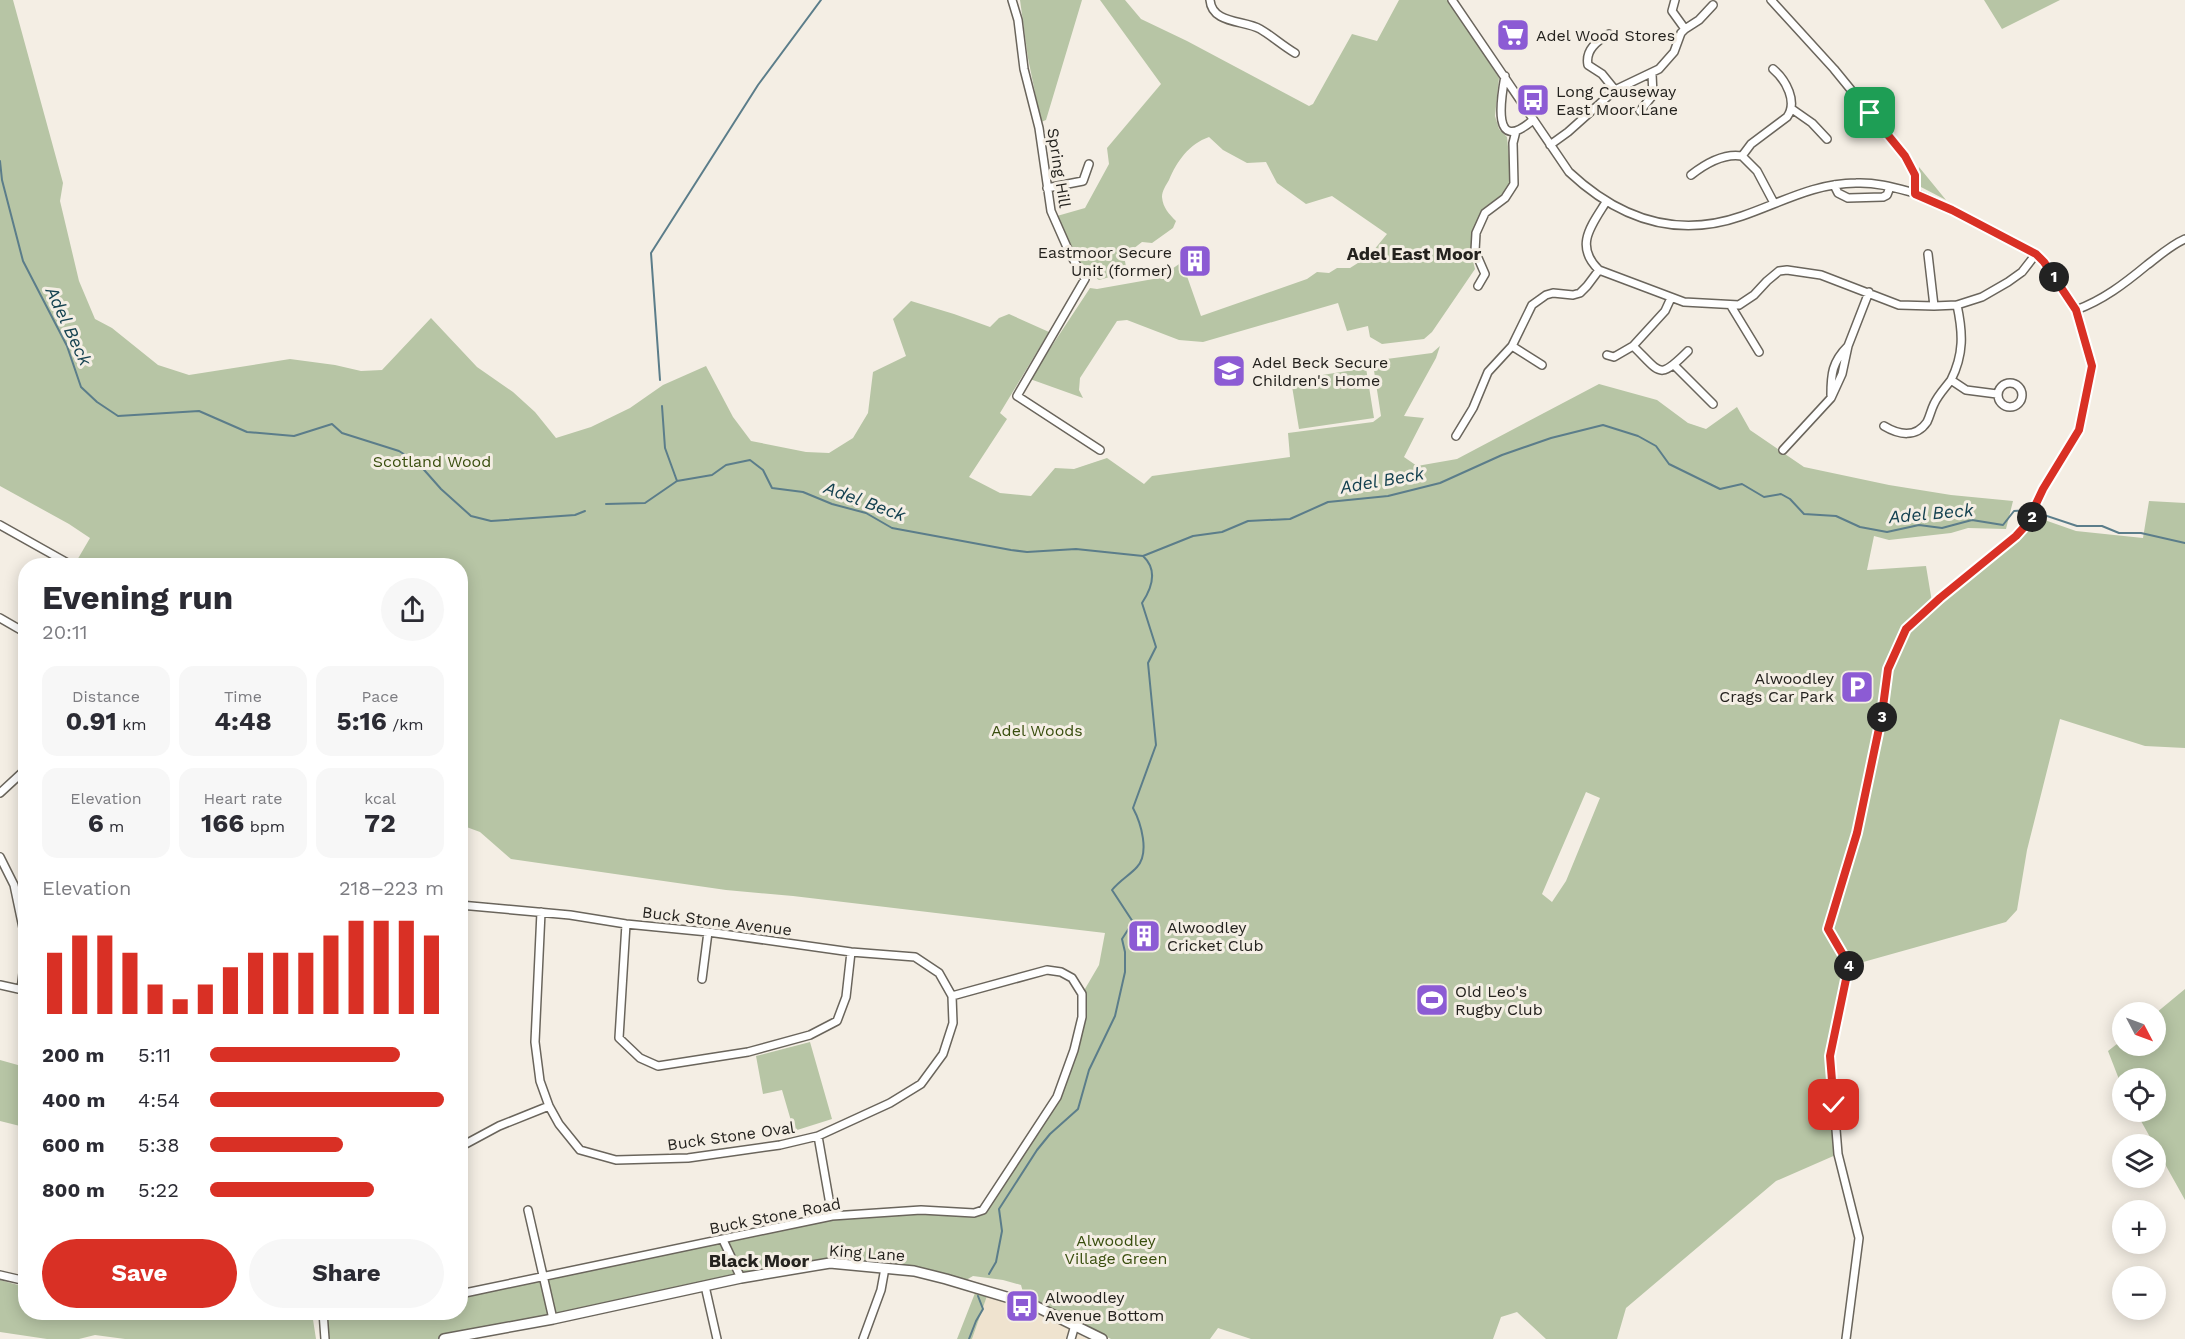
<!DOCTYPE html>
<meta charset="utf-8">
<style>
:root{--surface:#fff;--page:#f7f7f7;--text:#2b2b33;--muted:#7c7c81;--accent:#d93025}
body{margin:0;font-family:"Work Sans",sans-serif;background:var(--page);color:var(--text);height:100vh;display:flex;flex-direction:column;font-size:22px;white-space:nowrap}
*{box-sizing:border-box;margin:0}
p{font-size:20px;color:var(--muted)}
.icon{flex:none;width:33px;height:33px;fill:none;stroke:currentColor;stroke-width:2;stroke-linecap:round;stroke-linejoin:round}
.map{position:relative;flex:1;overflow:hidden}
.sheet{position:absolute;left:18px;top:558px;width:450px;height:762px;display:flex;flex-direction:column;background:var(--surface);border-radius:24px;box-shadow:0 3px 15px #0003}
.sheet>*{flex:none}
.needle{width:39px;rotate:131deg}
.fabs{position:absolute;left:2112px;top:1002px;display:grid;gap:12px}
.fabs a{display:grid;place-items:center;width:54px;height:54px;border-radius:50%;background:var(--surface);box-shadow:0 3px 15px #0003;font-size:30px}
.pin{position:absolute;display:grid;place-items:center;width:51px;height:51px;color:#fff;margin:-26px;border-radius:12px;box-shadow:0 3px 9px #0006}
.km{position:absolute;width:30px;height:30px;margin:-15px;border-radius:50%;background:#222;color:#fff;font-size:16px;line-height:30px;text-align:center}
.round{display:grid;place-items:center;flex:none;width:63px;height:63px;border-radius:32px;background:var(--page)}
.summary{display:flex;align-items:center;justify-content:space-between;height:102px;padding:0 24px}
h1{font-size:33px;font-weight:700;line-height:45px}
.stats{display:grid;grid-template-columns:repeat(3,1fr);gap:9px;height:102px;padding:6px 24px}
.stats div{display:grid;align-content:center;border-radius:15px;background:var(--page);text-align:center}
.stats b{font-size:26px;font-weight:700}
.stats small{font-size:16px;font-weight:400}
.stats p{font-size:16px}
.chart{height:168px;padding:12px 24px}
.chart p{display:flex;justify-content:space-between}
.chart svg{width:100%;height:108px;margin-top:6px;stroke:var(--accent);stroke-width:6}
.cta{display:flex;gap:12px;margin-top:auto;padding:12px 24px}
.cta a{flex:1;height:69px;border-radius:36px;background:var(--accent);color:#fff;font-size:24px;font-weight:700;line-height:69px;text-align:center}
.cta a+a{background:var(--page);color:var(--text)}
ul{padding:0 24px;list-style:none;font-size:20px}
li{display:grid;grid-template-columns:96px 72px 1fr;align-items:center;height:45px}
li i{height:15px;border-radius:8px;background:var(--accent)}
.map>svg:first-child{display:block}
.commercial{fill:#efe3cf}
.green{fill:#b7c5a5;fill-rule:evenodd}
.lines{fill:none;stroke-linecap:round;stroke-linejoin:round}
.stream{stroke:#5b7d8a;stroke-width:2}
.street-casing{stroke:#6a655c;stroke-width:10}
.secondary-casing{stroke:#6a655c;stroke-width:12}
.street{stroke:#fff;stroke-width:7}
.secondary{stroke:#fff;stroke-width:9}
.route-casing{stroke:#fff;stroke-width:12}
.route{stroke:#d93025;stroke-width:8}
.labels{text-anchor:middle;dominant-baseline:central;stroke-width:6;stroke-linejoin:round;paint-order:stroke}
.poi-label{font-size:16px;fill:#24221e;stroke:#f4eee4;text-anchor:start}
.street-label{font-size:16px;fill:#24221e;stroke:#f4eee4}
.park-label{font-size:16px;fill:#394e0e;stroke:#f4eee4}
.neighbourhood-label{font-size:18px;font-weight:bold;fill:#24221e;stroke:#f4eee4}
.water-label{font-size:18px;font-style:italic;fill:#144150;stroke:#f4eee4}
</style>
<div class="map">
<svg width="2185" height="1339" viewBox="0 0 2185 1339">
<rect width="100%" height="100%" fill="#f4eee4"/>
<path class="commercial" d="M987,1296L1045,1316L1088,1339H972Z"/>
<path class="green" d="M0,0H13L63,183L60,201L79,281L95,319L112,328L158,365L189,375L290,359L335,365L361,371L382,370L431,318L477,367L513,392L535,412L556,438L591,427L630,408L663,385L706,366L733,417L751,441L806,452L829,453L853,438L868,413L873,372L906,356L893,319L911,301L954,314L990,327L999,318L1009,314L1049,332L1000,413L1007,419L969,477L1000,493L1031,496L1055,468L1074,469L1107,458L1144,484L1152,476L1290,457L1288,433L1373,422L1381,416L1373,364L1379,360L1432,353L1440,346L1436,358L1404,416L1424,418L1404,457L1417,466L1457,459L1599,384L1657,400L1688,423L1706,429L1737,407L1750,430L1804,467L1889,485L1951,495L2013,501L2006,529L1968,528L1951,533L1889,540L1874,536L1867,570L1926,566L1933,608L2013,543L2036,517L2076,531L2143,538L2149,501L2185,503V748L2145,746L2060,719L2027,850L2017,910L2006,922L1849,966L1830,1056L1838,1154L1776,1181L1626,1308L1617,1339H1546L1517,1312L1501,1317L1493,1339H1251L1218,1328L1210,1339H1111L1024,1296L1021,1285L1003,1280L973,1276L961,1283L946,1279L830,1263L444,1339H325L322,1315L339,1312H460L461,1294L832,1216L983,1210L1057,1097L1074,1050L1082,994L1099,965L1105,933L793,896L726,890L511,859L480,832L461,825L460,566L91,565L85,561L76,562L90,538L69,524L0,486ZM1586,792L1600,798L1566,881L1552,902L1542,894Z
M1020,0H1082L1046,120L1041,122L1028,58Z
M1100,0H1125L1141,19L1187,41L1309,106L1313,104L1352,34L1377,41L1399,0H1449L1499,78L1495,116L1499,129L1507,137C1508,149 1512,174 1509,184C1505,197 1491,202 1484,211C1469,229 1469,248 1475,269L1432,332L1424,339L1382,344L1370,337L1368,326L1347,331L1338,303L1203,342L1179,340L1127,320L1117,321L1080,378L1079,390L1083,398L1030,379L1090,288L1097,289L1159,278L1182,262L1201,316L1307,279L1317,272L1329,273L1337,268H1350L1369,256L1387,234L1332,196L1306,204L1277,183L1266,162L1247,163L1223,150L1209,137C1189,144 1177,161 1169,180C1166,185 1162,191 1162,197C1163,208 1169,214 1176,221L1173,228L1152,243L1142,242L1124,256L1127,272L1099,280C1078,267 1065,240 1057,216L1085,208L1109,164L1107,148L1161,84Z
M1984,0H2060L2002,29Z
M1919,167L1946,200L1919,186Z
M1366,368L1374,418L1299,429L1291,380Z
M2185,989V1200L2136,1112H2156V1078H2122V1087L2108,1051L2122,1040V1046H2156V1013Z
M810,1042L832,1119L794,1131L782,1090L763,1094L756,1056Z
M0,1060L25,1067V1105L20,1126L0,1121Z
M0,1280L25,1287L26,1312L312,1313L316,1339H125L95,1335L79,1339H47L0,1332Z
M975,1293L987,1296L972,1339H957Z"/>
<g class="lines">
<path class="stream" d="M0,161L2,180L23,261L67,346L81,387L97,402L118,416L199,411L247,432L294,436L332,424L342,433L399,451L418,463L441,489L471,516L491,521L575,515L585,511
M660,380L651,253L758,85L821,0
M662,406L665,448L677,481
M606,504L645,503L677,481L712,475L726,465L750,460L763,470L772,488L803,492L832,504L866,513L892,528L1011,550L1027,552L1076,549L1143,556L1193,536L1222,532L1248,521L1290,519L1328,502L1388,496L1440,483L1502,455L1551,438L1603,425L1638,436L1656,446L1669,464L1720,489L1742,484L1764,497L1781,494L1790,499L1804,514L1836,516L1860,527L1887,532L1919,525L1942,528L1972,520L2003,525L2014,511L2029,510L2077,526H2102L2119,533H2141L2185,543
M989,1274L996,1262L1002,1231L999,1209L1037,1150L1050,1134L1078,1109L1089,1070L1115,1016L1125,972V952L1122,939L1133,922L1112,890C1120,880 1130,875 1137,867C1150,853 1141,823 1133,808L1156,745L1148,663L1156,647L1142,603C1152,588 1158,570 1143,556
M969,1339L976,1321L983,1309L978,1296"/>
<defs>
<path id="street" d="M1012,0L1018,20L1024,69L1039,128L1051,211L1070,254L1085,279L1017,396L1100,450
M1210,0C1212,24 1244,20 1260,29C1272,36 1283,46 1295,53
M1452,0L1569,172C1618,218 1676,239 1742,216C1780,203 1815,183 1856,183C1876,182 1896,188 1915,193
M1771,0L1834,69L1905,156L1915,175V193L1952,210L2036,254L2044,262L2076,310L2092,366L2079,430L2043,489L2026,525L2016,536L1940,598L1906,629L1888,669L1882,714L1857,833L1828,929L1849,965L1830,1056L1838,1154L1859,1238L1846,1339
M1685,29L1699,20L1713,5
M1609,34C1597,41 1585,50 1588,65L1602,74L1615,90
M1773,69C1786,80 1798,102 1787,117L1751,144L1742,156L1757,171L1774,203
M1505,76C1501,98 1491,156 1533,120
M1792,109L1812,123L1827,139
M1640,111L1653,95L1652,74
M1550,145L1568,132L1615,90L1659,69L1674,52L1681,33L1685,29L1672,11L1675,0
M1691,175C1705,164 1724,153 1742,156
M1834,185L1838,193L1848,198L1883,197L1887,195L1890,187
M1047,188L1083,181L1089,164
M1606,202C1591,226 1574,246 1599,270L1684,302L1739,305L1754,295L1767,281L1779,271L1787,270L1821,275L1899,305L1934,306L1957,305L1982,297L2008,282L2022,272L2036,254
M1928,254L1934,306
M1478,286L1485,274L1475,251L1476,233L1485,213L1505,198L1514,184L1513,143L1516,131
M1671,298L1665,311L1633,346C1661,373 1658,381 1688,351
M1957,305C1963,333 1964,354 1951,380L1966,390L1997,394
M1731,306L1759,352
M2076,310C2103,300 2124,284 2147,265C2159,256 2171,245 2185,239
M1512,346L1542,365
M1607,355L1614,357L1633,346
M1674,365L1713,404
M1998 395a12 12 0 1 1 24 0a12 12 0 1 1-24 0Z
M1831,395C1831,374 1832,362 1848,346
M1884,426C1899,435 1916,438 1927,422C1930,416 1931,410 1934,404C1938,395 1945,388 1951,380
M1456,436L1473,408L1488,372L1512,346L1532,305L1546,295L1553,293L1573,295L1580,293L1587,286L1599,270
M1783,450L1831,398L1842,374L1848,346L1869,292
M0,525L73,566
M0,618L26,633
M0,793L26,769
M0,857L14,885L26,942
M460,905L570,915L626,924L708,932L851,952L915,957L939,973L952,996L953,1023L943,1054L921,1084L890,1103L818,1136L780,1145L688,1158L616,1160L580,1150L559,1124L549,1106L540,1081L535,1042L541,912
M626,924L619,1038L640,1058L658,1066L748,1052L810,1035L837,1021L846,997L851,952
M702,979L708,932
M0,985L23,990
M21,990L26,948
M818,1136L832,1216
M460,1147L499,1126L549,1106
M528,1210L553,1319
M723,1240L741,1278
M0,1275L26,1281
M705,1286L717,1339
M460,1294L832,1216L921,1210L974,1213L983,1210L1057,1097L1074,1050L1082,1017V994L1072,978L1061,972L1047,970L952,996
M323,1312L325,1339
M322,1315L339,1312
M863,1339L881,1290L885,1268
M1071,1339L1075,1325"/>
<path id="secondary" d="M444,1339L553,1319L741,1278L830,1263L914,1271L946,1279L1033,1305L1102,1339"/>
</defs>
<use href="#street" class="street-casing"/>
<use href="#secondary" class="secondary-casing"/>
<use href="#street" class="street"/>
<use href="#secondary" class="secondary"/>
</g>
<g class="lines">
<defs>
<path id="route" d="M1834,1105L1830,1056L1849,965L1828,929L1857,833L1882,714L1888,669L1906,629L1940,598L2016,536L2026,525L2043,489L2079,430L2092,366L2076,310L2044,262L2036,254L1952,210L1915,194V175L1905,156L1870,113"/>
</defs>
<use href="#route" class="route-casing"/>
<use href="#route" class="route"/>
</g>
<defs>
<symbol id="supermarket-square" viewBox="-11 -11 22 22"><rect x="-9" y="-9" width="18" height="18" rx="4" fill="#8c5bd4" stroke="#f4eee4"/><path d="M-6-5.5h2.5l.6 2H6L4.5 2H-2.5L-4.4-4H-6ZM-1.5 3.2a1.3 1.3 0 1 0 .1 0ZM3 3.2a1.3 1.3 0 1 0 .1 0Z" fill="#fff"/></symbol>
<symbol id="bus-square" viewBox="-11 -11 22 22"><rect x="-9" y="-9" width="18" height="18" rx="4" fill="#8c5bd4" stroke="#f4eee4"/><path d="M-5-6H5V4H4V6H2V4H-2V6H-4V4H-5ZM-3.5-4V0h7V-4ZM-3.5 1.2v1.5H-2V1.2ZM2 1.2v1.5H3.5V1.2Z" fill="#fff"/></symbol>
<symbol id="building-square" viewBox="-11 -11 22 22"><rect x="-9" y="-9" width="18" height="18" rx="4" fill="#8c5bd4" stroke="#f4eee4"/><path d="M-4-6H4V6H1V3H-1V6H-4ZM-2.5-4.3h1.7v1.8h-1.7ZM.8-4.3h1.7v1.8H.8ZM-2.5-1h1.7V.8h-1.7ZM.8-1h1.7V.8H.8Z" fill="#fff"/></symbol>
<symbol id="school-square" viewBox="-11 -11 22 22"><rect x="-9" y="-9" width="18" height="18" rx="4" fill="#8c5bd4" stroke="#f4eee4"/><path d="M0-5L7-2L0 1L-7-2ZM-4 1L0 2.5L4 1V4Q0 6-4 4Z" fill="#fff"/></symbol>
<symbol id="parking-square" viewBox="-11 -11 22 22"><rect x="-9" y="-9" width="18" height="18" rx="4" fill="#8c5bd4" stroke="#f4eee4"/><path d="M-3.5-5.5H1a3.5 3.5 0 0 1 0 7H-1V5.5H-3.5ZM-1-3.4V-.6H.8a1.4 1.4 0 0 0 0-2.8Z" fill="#fff"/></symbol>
<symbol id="stadium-square" viewBox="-11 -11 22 22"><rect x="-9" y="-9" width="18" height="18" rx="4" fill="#8c5bd4" stroke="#f4eee4"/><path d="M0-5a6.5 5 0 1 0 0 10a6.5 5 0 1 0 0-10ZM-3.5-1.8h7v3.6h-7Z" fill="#fff"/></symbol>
</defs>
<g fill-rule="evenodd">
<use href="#supermarket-square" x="1494" y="16" width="38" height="38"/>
<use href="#bus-square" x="1514" y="81" width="38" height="38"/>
<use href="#building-square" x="1176" y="242" width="38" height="38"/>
<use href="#school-square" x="1210" y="352" width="38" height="38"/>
<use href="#parking-square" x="1838" y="668" width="38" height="38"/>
<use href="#building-square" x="1125" y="917" width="38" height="38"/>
<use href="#stadium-square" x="1413" y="981" width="38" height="38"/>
<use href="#bus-square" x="1003" y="1287" width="38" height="38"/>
</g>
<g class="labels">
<g class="poi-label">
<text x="1536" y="35">Adel Wood Stores</text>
<text x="1556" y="91">Long Causeway<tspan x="1556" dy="18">East Moor Lane</tspan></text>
<text x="1172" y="252" text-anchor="end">Eastmoor Secure<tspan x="1172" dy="18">Unit (former)</tspan></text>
<text x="1252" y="362">Adel Beck Secure<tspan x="1252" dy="18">Children's Home</tspan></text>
<text x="1834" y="678" text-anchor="end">Alwoodley<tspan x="1834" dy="18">Crags Car Park</tspan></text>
<text x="1167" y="927">Alwoodley<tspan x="1167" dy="18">Cricket Club</tspan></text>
<text x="1455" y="991">Old Leo's<tspan x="1455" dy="18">Rugby Club</tspan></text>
<text x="1045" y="1297">Alwoodley<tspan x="1045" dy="18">Avenue Bottom</tspan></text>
</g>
<g class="street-label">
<text transform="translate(1059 168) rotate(81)">Spring Hill</text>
<text transform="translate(717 921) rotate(7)">Buck Stone Avenue</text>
<text transform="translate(731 1136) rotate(-8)">Buck Stone Oval</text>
<text transform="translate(775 1216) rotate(-11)">Buck Stone Road</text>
<text transform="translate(867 1253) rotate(4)">King Lane</text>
</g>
<g class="park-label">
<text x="432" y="461">Scotland Wood</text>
<text x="1037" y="730">Adel Woods</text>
<text x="1116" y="1240">Alwoodley<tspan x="1116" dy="18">Village Green</tspan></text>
</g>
<g class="neighbourhood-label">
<text x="1414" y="253">Adel East Moor</text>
<text x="759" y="1260">Black Moor</text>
</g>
<g class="water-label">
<text transform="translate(69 326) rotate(65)">Adel Beck</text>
<text transform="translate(1382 480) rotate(-10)">Adel Beck</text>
<text transform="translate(865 501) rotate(20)">Adel Beck</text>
<text transform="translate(1931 513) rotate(-5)">Adel Beck</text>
</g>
</g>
</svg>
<div class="fabs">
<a><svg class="needle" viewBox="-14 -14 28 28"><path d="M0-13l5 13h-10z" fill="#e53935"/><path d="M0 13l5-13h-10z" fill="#7c7c81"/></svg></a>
<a><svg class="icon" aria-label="locate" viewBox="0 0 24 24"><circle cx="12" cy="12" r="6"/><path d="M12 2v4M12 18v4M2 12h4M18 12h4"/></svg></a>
<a><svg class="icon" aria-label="layers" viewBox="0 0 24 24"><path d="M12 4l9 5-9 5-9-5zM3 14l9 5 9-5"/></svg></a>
<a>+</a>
<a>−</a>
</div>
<div class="pin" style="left:1870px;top:113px;background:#1e9e55"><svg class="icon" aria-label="arrive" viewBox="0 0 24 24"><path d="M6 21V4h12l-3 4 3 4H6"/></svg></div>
<div class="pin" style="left:1834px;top:1105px;background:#d93025"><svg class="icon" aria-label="check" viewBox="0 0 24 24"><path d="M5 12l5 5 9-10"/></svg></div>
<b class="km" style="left:2054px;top:277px">1</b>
<b class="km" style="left:2032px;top:517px">2</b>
<b class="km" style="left:1882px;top:717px">3</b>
<b class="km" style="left:1849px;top:966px">4</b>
<section class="sheet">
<div class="summary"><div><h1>Evening run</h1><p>20:11</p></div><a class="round"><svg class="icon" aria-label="share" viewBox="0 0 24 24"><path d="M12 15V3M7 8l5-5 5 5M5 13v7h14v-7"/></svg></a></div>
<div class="stats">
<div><p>Distance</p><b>0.91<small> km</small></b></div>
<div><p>Time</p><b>4:48</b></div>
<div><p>Pace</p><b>5:16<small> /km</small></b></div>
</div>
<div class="stats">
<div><p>Elevation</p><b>6<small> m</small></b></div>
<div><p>Heart rate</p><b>166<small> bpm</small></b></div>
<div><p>kcal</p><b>72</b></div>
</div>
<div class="chart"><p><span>Elevation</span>218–223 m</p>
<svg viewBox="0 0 160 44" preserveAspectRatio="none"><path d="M5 44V19M15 44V12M25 44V12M35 44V19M45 44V32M55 44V38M65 44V32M75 44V25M85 44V19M95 44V19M105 44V19M115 44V12M125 44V6M135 44V6M145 44V6M155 44V12"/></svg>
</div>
<ul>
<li><b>200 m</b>5:11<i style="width:81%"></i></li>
<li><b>400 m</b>4:54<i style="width:100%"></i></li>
<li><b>600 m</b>5:38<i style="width:57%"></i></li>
<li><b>800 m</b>5:22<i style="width:70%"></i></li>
</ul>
<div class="cta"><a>Save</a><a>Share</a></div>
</section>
</div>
